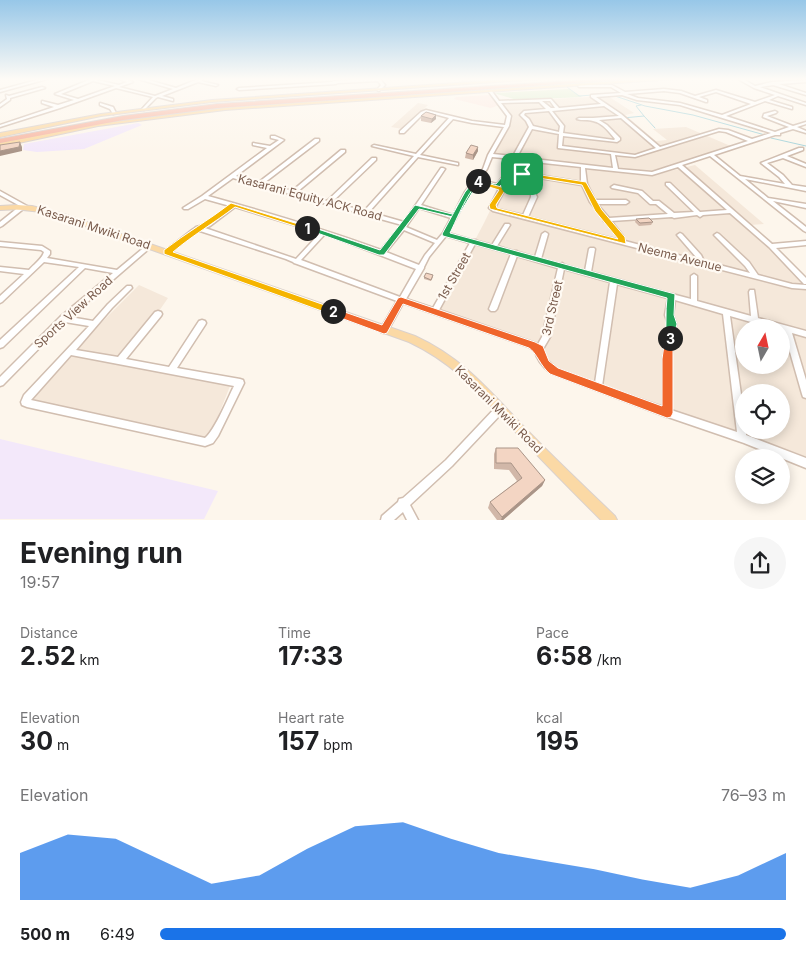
<!DOCTYPE html>
<meta charset="utf-8">
<style>
:root{--surface:#fff;--page:#f6f6f6;--text:#202124;--muted:#757577;--accent:#1a73e8}
body{margin:0;font-family:Inter,sans-serif;background:var(--page);color:var(--text);height:100vh;display:flex;flex-direction:column;font-size:19px;white-space:nowrap}
*{box-sizing:border-box;margin:0}
p{font-size:16px;color:var(--muted)}
.icon{flex:none;width:28px;height:28px;fill:none;stroke:currentColor;stroke-width:2;stroke-linecap:round;stroke-linejoin:round}
.map{position:relative;height:520px;overflow:hidden}
.details{display:flex;flex-direction:column;background:var(--surface);flex:1}
.details>*{flex:none}
.needle{width:32px;rotate:9deg}
.tools{position:absolute;left:735px;top:319px;display:grid;gap:10px}
.tools a{display:grid;place-items:center;width:55px;height:55px;border-radius:50%;background:var(--surface);box-shadow:0 2px 12px #0003;font-size:25px}
.pin{position:absolute;display:grid;place-items:center;width:42px;height:42px;color:#fff;margin:-21px;border-radius:10px;box-shadow:0 2px 8px #0006}
.km{position:absolute;width:25px;height:25px;margin:-12px;border-radius:50%;background:#222;color:#fff;font-size:14px;line-height:25px;text-align:center}
.round{display:grid;place-items:center;flex:none;width:52px;height:52px;border-radius:26px;background:var(--page)}
.head{display:flex;align-items:center;justify-content:space-between;height:85px;padding:0 20px}
h1{font-size:28px;font-weight:700;line-height:38px}
.figures{display:grid;grid-template-columns:repeat(3,1fr);gap:8px;height:85px;padding:5px 20px}
.figures div{display:grid;align-content:center}
.figures b{font-size:25px;font-weight:700}
.figures small{font-size:14px;font-weight:400}
.figures p{font-size:14px}
.chart{height:140px;padding:10px 20px}
.chart p{display:flex;justify-content:space-between}
.chart svg{width:100%;height:90px;margin-top:5px;fill:var(--accent);opacity:.7}
ul{padding:0 20px;list-style:none;font-size:16px}
li{display:grid;grid-template-columns:80px 60px 1fr;align-items:center;height:38px}
li i{height:12px;border-radius:6px;background:var(--accent)}
.map>svg:first-child{display:block}
.residential{fill:#f5e8da;fill-rule:evenodd}
.commercial{fill:#fde8e0}
.education{fill:#f3e8fa}
.green{fill:#d8ecc9}
.lines{fill:none;stroke-linecap:round;stroke-linejoin:round}
.stream{stroke:#a5d3da;stroke-width:1}
.minor-casing{stroke:#d1beb0;stroke-width:3}
.major-casing{stroke:#dad1cd;stroke-width:2}
.highway-casing{stroke:#dad1cd;stroke-width:2}
.minor{fill:#fff;fill-rule:evenodd}
.major{fill:#fbd9a5;fill-rule:evenodd}
.highway{fill:#f7b7a3;fill-rule:evenodd}
.wall{fill:#d1b7a8}
.shaded-wall{fill:#aa9588}
.building{fill:#f3d5c3;stroke:#aa9588}
.split-1{fill:#22a559;stroke:#fff}
.split-2{fill:#f5b400;stroke:#fff}
.split-3{fill:#f0652b;stroke:#fff}
.split-4{fill:#22a559;stroke:#fff}
.split-5{fill:#f5b400;stroke:#fff}
.labels{text-anchor:middle;dominant-baseline:central;stroke-width:4.5;stroke-linejoin:round;paint-order:stroke}
.street-label{font-size:12px;fill:#7a5c4d;stroke:#fffaf3}
</style>
<div class="map">
<svg width="806" height="520" viewBox="0 0 806 520">
<rect width="100%" height="100%" fill="#fdf6ec"/>
<path class="residential" d="M608,96L634,113L625,115L656,141L667,140L653,129L686,127L733,147L648,173L495,154L512,118L501,102Z
M418,103L428,105L403,129L391,127Z
M520,161L650,176L695,165L764,224L750,225L806,277V468L743,441L617,399L549,372L535,351L438,310L484,223L504,182L518,175ZM744,328H781V365H744ZM744,392H781V430H744Z
M139,285L168,298L148,327L119,359L73,351Z
M72,355L230,386L210,437L199,438L28,401Z"/>
<path class="commercial" d="M490,95L499,105L491,108L454,99L456,97Z"/>
<path class="education" d="M138,123L142,125L84,149L37,152L23,150L24,144Z
M0,439L218,491L204,519H0Z"/>
<path class="green" d="M570,89L582,97L516,100C510,97 501,96 495,93Z"/>
<g class="lines">
<path class="stream" d="M567,87L579,96L606,94
M612,95L645,106L693,115L765,135
M644,116L655,128
M623,118L644,116L636,106L641,105
M771,138L806,146"/>
<defs>
<path id="minor" d="M40,79H47L0,92V90Z
M91,79H97V80L119,85L127,82L120,79H126L133,82L119,87L155,96L173,89L138,79H145L176,88L198,79H203L201,81L218,85L216,86L198,82L162,96L173,99V101L158,97L156,98L144,110L142,109L153,97L116,88L60,108L0,127V125L54,107L42,103V101L58,105L74,100L55,94ZM93,81L115,86L78,99L61,94Z
M367,79H380L385,85L379,91L377,90L381,85L378,81L338,83L336,84L239,90L237,89L239,88L332,82L334,81Z
M738,79H743L755,86L772,82L806,80V82L779,84L806,93V95L773,85L760,87L806,103V105L778,96L769,100L792,107V109L765,101L726,116L775,132L789,127L763,117L764,114L775,111L777,112L776,113L767,116L793,126L806,122V124L797,127L806,131V133L793,129L780,133V135H775L714,155L740,176L785,184L779,177L761,163L799,148H803V150L787,156L806,164V167L783,158L767,163L783,175L792,185L806,187V191L745,179L768,198L806,204V208L773,201L806,227V232L804,231L710,156L682,165L772,244L806,241V245L776,248L806,278V284H804L769,247L730,213L703,215L700,217L697,215L674,218L672,217L611,221L623,236L625,241L697,260L696,257L677,235L680,233L682,234L701,255L704,261L750,273L745,266L714,235L717,233L719,234L749,262L758,275L792,284L806,285V289L792,288L493,211L489,208L499,189L496,187L477,183L470,192L448,233L472,240H476L477,241L492,245L505,224H509L510,225L497,246L513,251H517L518,252L535,257L542,234L545,232L547,233L548,234L541,259L560,264L562,263L565,265L585,271L589,249L590,248H594L595,249L591,272L671,294H672L691,299V276L694,274L697,276V301L751,316L749,292L750,290H754L758,318L806,331V337L792,333L806,380V398L803,397L802,394L784,331L781,330V328H772L730,316L744,416V430H746V435L806,458V468L744,443L668,417H667L551,373C543,367 537,361 535,351L529,347L403,303L387,332L384,333L381,332L380,330L397,301L297,264L294,263L293,262L286,259L200,231L196,232L169,253L167,254L164,252L192,230L195,228L196,227C209,225 220,213 230,206L205,199L188,209H184L183,208L202,196L267,148L253,145V143L270,146L279,140L271,138V136H275L284,140L236,176L259,182L315,139H319V141L264,183L292,191L341,150H345V152L297,192L327,201L372,158H376V160L332,202L364,211L414,156L372,146L374,145L416,154L449,118L427,112L423,114L404,133H400V131L421,112L426,110L472,121L505,125L507,116L489,92V90H491L499,101L551,99L559,108L601,104L591,97V95L621,93L611,87H579L578,86L580,85H612L625,92L664,89L681,91L695,96L716,90L755,102L775,95L754,88ZM664,91L680,93L706,102H707V100L699,97L716,92L751,104L722,115L680,103L638,98L627,94ZM622,95L637,100L680,105L771,133L752,139L728,130L719,129L660,147L621,114L596,97ZM542,101H550L555,108H551ZM539,102L546,109L524,111L520,115L526,121L529,127L513,156L493,154L509,126L511,116L501,103ZM604,106L619,116L593,118H579L577,119C582,121 588,119 593,121C603,123 609,132 615,139L614,140L563,133L564,126L552,111ZM549,111L560,126L559,132L533,126L529,119L524,115L525,113ZM621,118L656,148L635,155L562,146L563,136L617,142L620,140V138L607,125L599,120ZM453,119L472,123L504,127L488,155L483,169L465,192L453,215L421,205L445,169L443,168H441L404,222L369,212L418,157L458,165V163L420,155ZM532,129L559,134L558,148L611,154L613,168L525,158L523,157H517ZM719,131L726,132L748,141L652,172L618,169L615,155L635,157ZM492,157L521,160L520,173H506L497,184L479,180L487,169ZM525,161L581,167V182L525,173ZM678,167L727,210L700,212L670,183H666V185L694,212L674,213L659,201H653L642,191L614,185L611,187L612,188L638,193L650,204H656L668,214L609,218L597,204H626L629,202L626,200H595L587,184L585,168L652,175ZM509,175H522L582,185L590,202L604,219V221L606,222L618,237L619,240L528,217L537,197C535,191 530,184 523,185L522,186L531,193V197L523,215L497,209L495,208L505,189L501,186ZM233,178L402,225L381,250C324,229 266,212 208,196ZM235,207L320,233L296,259L205,228L210,226ZM419,208L451,218L443,233L437,240L406,227ZM404,230L435,243L425,255L419,265L386,252ZM325,234L416,269L400,297L301,260ZM446,236L470,243L433,308L406,299L424,268V267L429,257ZM475,244L511,254L489,309L491,311H495L497,309L517,256L558,268L542,337L538,344L439,310ZM564,269L610,282L595,383L557,369L546,359L543,353V349L550,337ZM617,284L668,298L665,315L668,324L663,359V407L602,386ZM675,300L723,314L737,432L671,410V359L676,324L673,315Z
M42,87L45,88L10,98V100L0,107V104L7,99L6,95L9,96Z
M100,103L113,107L116,113L113,114L110,109L100,105Z
M0,191L27,206L2,226L0,227V222L20,206L0,195Z
M0,242L42,246L50,251V254L47,258L117,270L147,245H151L152,246L151,247L70,317L93,321L108,304L127,286H131L132,288L112,308L76,350L118,357L155,312L158,311L161,312L162,314L161,316L126,359L169,367L199,321L202,320L205,321L206,323L205,325L177,368L240,379L243,380L244,383L218,436L213,443L205,446L27,407L22,405L21,402L24,395L89,326L65,322L3,385L0,386V377L60,317L113,273L85,268L3,347L0,348V340L79,267L44,262L2,302L0,303V296L24,274L0,271V267L29,270C34,264 42,259 44,252L41,250L0,246ZM71,355L234,386C228,398 215,430 205,438L31,400Z
M500,405L503,406L504,409L503,412L452,466L410,505L418,520H407L403,512L394,520H381L382,516L398,502L399,499L403,498L446,460L497,406Z"/>
<path id="major" d="M512,79H540L212,102L101,116L0,137V133L101,114L212,100Z
M648,79H676L225,110L98,126L0,147V143L98,124L225,108Z
M17,205L32,206L64,214L415,336C465,359 491,393 528,431C556,460 586,488 615,516L617,520H601C574,493 547,466 521,438C484,399 458,365 409,342L60,217C39,211 21,208 0,210V206Z"/>
<path id="highway" d="M599,79H630L217,108L123,120L0,143V139L123,116L217,104Z"/>
</defs>
<use href="#minor" class="minor-casing"/>
<use href="#major" class="major-casing"/>
<use href="#highway" class="highway-casing"/>
<use href="#minor" class="minor"/>
<use href="#major" class="major"/>
<use href="#highway" class="highway"/>
</g>
<path class="wall" d="M436,115V119L431,123L421,121V116Z
M478,151L473,160L465,158L466,153Z
M636,219L653,222L651,225L639,226L635,222Z
M424,277H433L431,281L424,279Z
M496,448L545,480L542,486L503,520H497L488,508L490,502L517,481L509,470L494,469V454Z"/>
<path class="shaded-wall" d="M436,115V119L431,123L432,119Z
M20,142L22,147V151L0,156V151Z
M478,147V151L473,160V155Z
M545,480L542,486L503,520H501L502,517Z"/>
<path class="building" d="M426,112L436,115L432,119L421,116Z
M20,142L19,147L0,151V145Z
M471,145L478,147L473,155L466,153Z
M649,218L653,222L640,223L636,219Z
M426,273L433,275L431,280L424,277Z
M496,448H518L545,480L502,517L490,502L522,478L511,463H496Z"/>
<linearGradient id="sky" x2="0" y2="1"><stop stop-color="#97c7e8"/><stop offset="0.52" stop-color="#fefbf6"/><stop offset="1" stop-color="#fefbf6" stop-opacity="0"/></linearGradient>
<rect width="806" height="152" fill="url(#sky)"/>
<path class="split-1" d="M506,172H522L526,174L522,176H510L498,188L478,183L457,218L419,209L384,255H379L303,228L309,226L380,250L415,205L452,214L473,179L496,184Z"/>
<path class="split-2" d="M231,203L311,228L304,229L235,207C214,223 193,235 173,252L336,309V314H330L164,254V250C186,233 209,220 231,203Z"/>
<path class="split-3" d="M401,297L535,342L543,346L549,361L558,368L662,406V359L665,338L670,334L673,335V413L671,417L667,418L550,374C541,367 536,352 529,348L403,304L387,333L384,334L330,314L328,311L333,308L382,325L398,298Z"/>
<path class="split-4" d="M476,179L481,181C469,188 457,219 450,233L675,294L674,315L677,324L673,341L670,342L665,338C667,324 665,312 667,298L443,236L442,234L465,192Z"/>
<path class="split-5" d="M522,172L586,182L602,210L625,237L626,244L490,209L489,205L499,190L476,183V180L505,188L506,189L496,205L497,208L618,239L595,211L582,185L520,175L519,174Z"/>
<g class="labels">
<g class="street-label">
<text transform="translate(310 197) rotate(15)">Kasarani Equity ACK Road</text>
<text transform="translate(94 227) rotate(18)">Kasarani Mwiki Road</text>
<text transform="translate(680 257) rotate(14)">Neema Avenue</text>
<text transform="translate(454 276) rotate(-60)">1st Street</text>
<text transform="translate(552 308) rotate(-77)">3rd Street</text>
<text transform="translate(73 312) rotate(-42)">Sports View Road</text>
<text transform="translate(499 409) rotate(45)">Kasarani Mwiki Road</text>
</g>
</g>
</svg>
<div class="tools">
<a><svg class="needle" viewBox="-14 -14 28 28"><path d="M0-13l5 13h-10z" fill="#e53935"/><path d="M0 13l5-13h-10z" fill="#757577"/></svg></a>
<a><svg class="icon" aria-label="locate" viewBox="0 0 24 24"><circle cx="12" cy="12" r="6"/><path d="M12 2v4M12 18v4M2 12h4M18 12h4"/></svg></a>
<a><svg class="icon" aria-label="layers" viewBox="0 0 24 24"><path d="M12 4l9 5-9 5-9-5zM3 14l9 5 9-5"/></svg></a>
</div>
<div class="pin" style="left:522px;top:174px;background:#1e9e55"><svg class="icon" aria-label="arrive" viewBox="0 0 24 24"><path d="M6 21V4h12l-3 4 3 4H6"/></svg></div>
<b class="km" style="left:307px;top:228px">1</b>
<b class="km" style="left:333px;top:311px">2</b>
<b class="km" style="left:670px;top:338px">3</b>
<b class="km" style="left:478px;top:181px">4</b>
</div>
<section class="details">
<div class="head"><div><h1>Evening run</h1><p>19:57</p></div><a class="round"><svg class="icon" aria-label="share" viewBox="0 0 24 24"><path d="M12 15V3M7 8l5-5 5 5M5 13v7h14v-7"/></svg></a></div>
<div class="figures">
<div><p>Distance</p><b>2.52<small> km</small></b></div>
<div><p>Time</p><b>17:33</b></div>
<div><p>Pace</p><b>6:58<small> /km</small></b></div>
</div>
<div class="figures">
<div><p>Elevation</p><b>30<small> m</small></b></div>
<div><p>Heart rate</p><b>157<small> bpm</small></b></div>
<div><p>kcal</p><b>195</b></div>
</div>
<div class="chart"><p><span>Elevation</span>76–93 m</p>
<svg viewBox="0 0 160 44" preserveAspectRatio="none"><path d="M0 44V21L10 12L20 14L30 25L40 36L50 32L60 19L70 8L80 6L90 14L100 21L110 25L120 29L130 34L140 38L150 32L160 21V44z"/></svg>
</div>
<ul>
<li><b>500 m</b>6:49<i style="width:100%"></i></li>
</ul>
</section>
